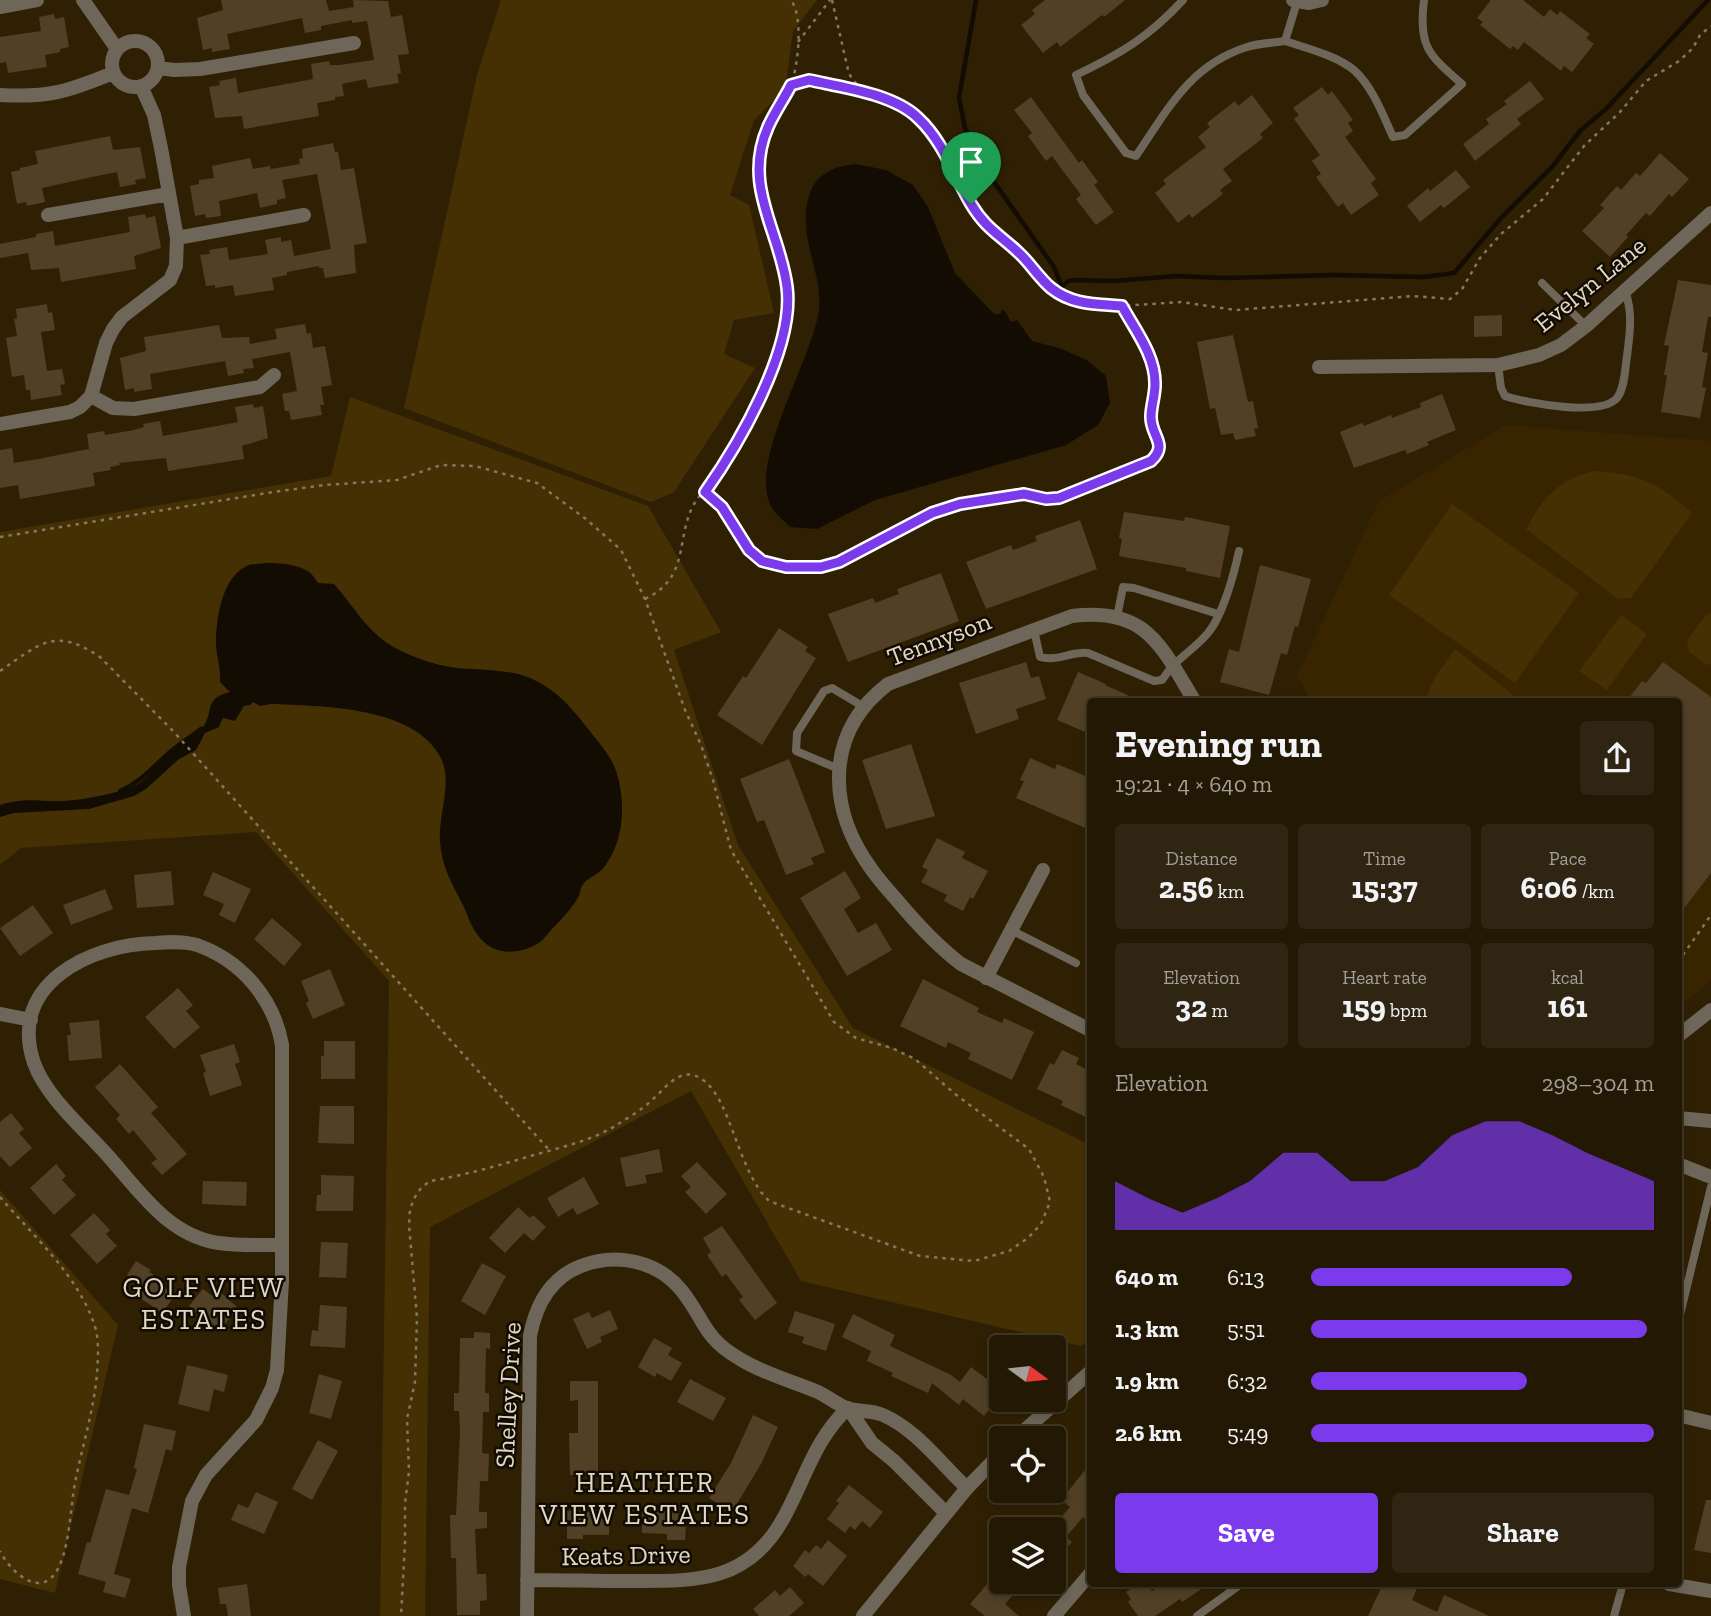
<!DOCTYPE html>
<meta charset="utf-8">
<style>
:root{--surface:#231803;--page:#2f2512;--text:#f1f3f6;--muted:#a3a09a;--line:#403725;--accent:#7c3aed}
body{margin:0;font-family:"Zilla Slab",serif;background:var(--page);color:var(--text);height:100vh;display:flex;flex-direction:column;font-size:26px;white-space:nowrap}
*{box-sizing:border-box;margin:0}
p{font-size:23px;color:var(--muted)}
.icon{flex:none;width:38px;height:38px;fill:none;stroke:currentColor;stroke-width:2;stroke-linecap:round;stroke-linejoin:round}
.map{position:relative;flex:1;overflow:hidden}
.side{position:absolute;left:1087px;top:698px;width:595px;height:889px;display:flex;flex-direction:column;background:var(--surface);border-radius:7px;box-shadow:0 4px 10px #0003,0 0 0 2px var(--line)}
.side>*{flex:none}
.needle{width:46px;rotate:105deg}
.buttons{position:absolute;left:989px;top:1335px;display:grid;gap:14px}
.buttons a{display:grid;place-items:center;width:77px;height:77px;border-radius:7px;background:var(--surface);box-shadow:0 4px 10px #0003,0 0 0 2px var(--line);font-size:35px}
.pin{position:absolute;display:grid;place-items:center;width:60px;height:60px;color:#fff;margin:-72px -30px;border-radius:50% 50% 50% 0;rotate:-45deg;box-shadow:0 0 7px #0007}
.pin .icon{rotate:45deg}
.round{display:grid;place-items:center;flex:none;width:74px;height:74px;border-radius:7px;background:var(--page)}
.headline{display:flex;align-items:center;justify-content:space-between;height:119px;padding:0 28px}
h1{font-size:38px;font-weight:700;line-height:52px}
.stats{display:grid;grid-template-columns:repeat(3,1fr);gap:10px;height:119px;padding:7px 28px}
.stats div{display:grid;align-content:center;border-radius:7px;background:var(--page);text-align:center}
.stats b{font-size:30px;font-weight:700}
.stats small{font-size:19px;font-weight:400}
.stats p{font-size:19px}
.chart{height:196px;padding:14px 28px}
.chart p{display:flex;justify-content:space-between}
.chart svg{width:100%;height:126px;margin-top:7px;fill:var(--accent);opacity:.7}
.action{display:flex;gap:14px;margin-top:auto;padding:14px 28px}
.action a{flex:1;height:80px;border-radius:7px;background:var(--accent);color:#fff;font-size:28px;font-weight:700;line-height:80px;text-align:center}
.action a+a{background:var(--page);color:var(--text)}
ul{padding:0 28px;list-style:none;font-size:23px}
li{display:grid;grid-template-columns:112px 84px 1fr;align-items:center;height:52px}
li i{height:18px;border-radius:9px;background:var(--accent)}
.map>svg:first-child{display:block}
.built{fill:#382500}
.green{fill:#453004}
.water{fill:#130c03}
.lines{fill:none;stroke-linecap:round;stroke-linejoin:round}
.stream{stroke:#130c03;stroke-width:4.5}
.building{fill:#514025}
.path{stroke:#837761;stroke-width:2.5;stroke-dasharray:3.5 5;stroke-linecap:butt}
.service{stroke:#6d6659;stroke-width:8}
.minor{stroke:#6d6659;stroke-width:14}
.tertiary{stroke:#6d6659;stroke-width:14}
.route-casing{stroke:#fff;stroke-width:14}
.route{stroke:#7c3aed;stroke-width:9}
.labels{text-anchor:middle;dominant-baseline:central;stroke-width:5;stroke-linejoin:round;paint-order:stroke}
.street-label{font-size:26px;fill:#e1d7c8;stroke:#110b02}
.neighbourhood-label{font-size:28px;letter-spacing:2px;fill:#e1d7c8;stroke:#110b02}
</style>
<div class="map">
<svg width="1711" height="1616" viewBox="0 0 1711 1616">
<rect width="100%" height="100%" fill="#2f2004"/>
<path class="built" d="M1506,425L1711,441V980L1678,1008V702H1312L1297,676L1379,501Z"/>
<path class="green" d="M501,0H817L793,31L785,90L754,120L730,195L749,205L774,313L734,320L724,354L755,368L674,492L651,502L404,408L477,75Z
M350,397L648,506L721,632L674,650L738,845L853,1028L1090,1145V1340L1081,1346L801,1281L691,1091L430,1227L425,1616H380L389,981L256,832L21,848L0,865V532L331,476Z
M1593,471C1638,473 1659,483 1692,513L1631,598L1618,599L1526,529C1544,496 1556,482 1593,471Z
M1452,504L1579,593L1515,683L1389,595Z
M1711,613V664L1707,665L1689,652L1687,640L1707,614Z
M1621,615L1647,634L1607,690L1579,671Z
M1455,649L1522,702H1424L1435,677Z
M0,1190L118,1325L55,1593L0,1579Z"/>
<path class="water" d="M856,164L886,170L913,185L928,207L955,273L994,314H1000L1002,310L1005,311L1011,322L1017,320L1032,341L1062,349L1088,361L1106,376L1110,403L1098,425L1066,445L875,500L817,529L790,527C785,521 776,515 772,508C746,464 813,360 819,309C823,272 795,232 810,193C817,173 836,166 856,164Z
M265,563C284,563 309,564 318,583L334,584C352,604 365,628 387,643C407,656 434,665 457,668C480,670 508,669 530,678C556,689 572,708 589,730C599,743 613,758 617,774C626,804 624,840 605,866C599,875 587,877 582,886C580,889 580,893 579,896C573,907 561,920 552,929C547,934 544,940 537,944C516,956 491,955 477,934C470,925 468,915 463,905C452,884 441,865 440,841C438,813 455,778 438,753C409,706 319,706 271,704L260,706L253,702L250,705L244,706L235,721L223,718L219,727L205,733L196,750L179,759L146,789L134,796L89,809L14,813L0,817V805C27,797 38,802 64,801C81,800 123,793 138,784C150,777 158,762 169,753C179,744 193,737 203,727C214,713 203,698 230,692L220,682C221,668 216,656 216,643C216,619 222,575 249,565C254,564 260,564 265,563Z"/>
<g class="lines">
<path class="stream" d="M976,0L959,98L965,128L982,165L1054,267L1062,287L1068,281L1078,280L1114,281L1176,276L1224,278L1333,275L1424,277L1454,273L1501,218L1552,167L1580,131L1606,109L1708,0
M120,791C141,782 153,767 169,753C179,744 191,737 201,729"/>
</g>
<path class="building" d="M221,0H326L329,11L354,7L353,0L388,1L391,17L402,15L409,54L398,55L401,73L397,74L399,83L368,88L366,79L342,84L344,96L335,97V100L317,103L319,116L244,129L242,116L215,118L209,87L220,85L219,81L236,78L238,93L313,79L311,64L329,61L330,65H339L374,60L367,21L352,23V20L321,26V30L305,33L302,18L227,34L230,49L212,52V48L203,50L197,18L223,10Z
M1045,0H1125L1104,17L1102,15L1060,47L1057,42L1043,53L1021,25L1035,14L1032,10Z
M1491,0H1523L1544,17L1550,9L1557,15L1560,11L1590,34L1586,38L1594,44L1572,72L1564,66L1561,71L1524,42L1518,50L1513,46L1510,49L1480,25L1483,22L1477,18Z
M54,14L55,19L64,17L69,47L60,49V52L45,55L47,67L8,73L6,62L0,63V37L41,31L39,17Z
M1530,81L1544,99L1517,119L1521,124L1475,161L1463,144L1489,124L1486,119L1507,104L1504,101Z
M1322,87L1328,95L1332,91L1353,120L1348,123L1353,131L1345,137L1376,179L1371,183L1379,195L1351,215L1343,203L1338,207L1316,177L1321,174L1312,161L1320,155L1294,119L1299,115L1293,108Z
M1252,95L1273,123L1260,134L1263,138L1223,169L1232,181L1220,190L1223,194L1192,218L1189,214L1178,223L1155,193L1166,184L1163,180L1206,147L1198,137L1210,127L1207,123L1235,101L1238,106Z
M1031,97L1079,163L1082,160L1098,182L1094,185L1114,212L1096,225L1076,199L1081,195L1052,156L1046,161L1028,136L1032,133L1014,110Z
M110,136L113,150L140,147L146,178L135,180L136,184L120,187L117,172L92,177L42,188L45,202L27,206L26,202L17,204L11,172L20,170V168L38,164L35,151Z
M333,143L335,152H338L341,170L354,168L367,243L354,245L356,273L325,278L323,268H319V266L287,272V275L272,278L274,290L235,296L233,285L215,288V285L206,286L200,255L210,254L209,250L227,247L229,260L268,254L265,240L281,237V242L291,240L294,256L331,249L317,174L282,180L286,198L277,200V204L260,208L257,193L219,201L221,216L206,218L205,214L195,216L190,186L199,184V180L214,178L212,166L250,158L253,169L270,166L271,169L300,164L299,159L303,158L302,149Z
M1660,153L1689,179L1672,197L1669,194L1650,216L1646,213L1626,235L1628,237L1610,257L1582,231L1604,208L1600,205L1617,186L1621,190L1636,173L1640,176Z
M1456,170L1470,187L1444,208L1441,205L1420,222L1407,206L1428,188L1430,191Z
M145,214L146,218L155,216L161,248L134,256L136,269L61,282L59,268L31,270L28,253L0,258V244L36,237V234L53,231L55,246L130,232L128,217Z
M1678,280L1711,285V317H1708L1702,352L1708,353L1702,387L1706,388L1700,418L1661,412L1667,375H1664L1669,346L1664,345Z
M47,304L48,313L52,312L55,330L41,332L47,371L62,369L65,384L60,385L62,395L31,400L30,390H26L24,375L12,377L6,338L17,336L14,319L17,318L16,309Z
M1502,315V336L1474,337V316Z
M305,324L307,334L311,333L313,348L325,346L332,385L321,387L324,405H320L322,415L291,420L289,411H285L282,394L297,391L290,352L252,359L254,368L243,369L244,373L228,376L225,361L150,374L152,389L134,392V388L125,390L120,358L146,351L144,337L219,325L222,338L249,337L250,344L277,339L275,329Z
M1233,335L1248,402L1253,401L1258,428L1254,429L1256,436L1235,440L1233,433L1221,435L1215,408L1210,409L1197,342Z
M1442,394L1456,430L1427,442L1429,445L1407,454L1405,450L1354,468L1340,432L1362,423L1364,426L1391,415L1392,418L1421,407L1420,403Z
M253,404L254,408L263,406L268,438L242,446L244,459L168,471L166,458L119,463L120,465L110,467L111,470L93,473L95,486L20,499L18,485L0,488V450L12,448L14,463L38,459L89,449L87,434L104,431L105,435L134,430L144,427L143,424L160,421L163,436L238,422L235,407Z
M1124,512L1184,521L1185,517L1230,526L1220,578L1186,571V568L1119,556L1122,539L1119,538Z
M1080,520L1097,569L986,609L966,562L1011,545L1013,550L1037,541L1035,536Z
M1260,565L1311,579L1298,627L1295,626L1287,655L1281,653L1269,695L1220,682L1229,649L1239,652Z
M941,573L959,621L848,662L828,614L873,598L875,603L899,594L897,589Z
M779,628L808,647L805,651L816,658L762,745L717,715L743,676L746,678Z
M1026,662L1031,678L1039,676L1046,699L1016,709L1019,719L976,734L959,683Z
M1663,662L1711,697V873L1678,916V702H1626L1642,681L1646,683Z
M1078,672L1106,684L1105,685L1143,702H1090V734L1057,720Z
M911,744L935,816L886,829L862,760Z
M1030,758L1055,769L1057,764L1090,778V830L1016,798L1024,781L1020,780Z
M789,759L825,852L811,858L814,864L786,875L764,820L757,822L740,779Z
M937,838L965,852L962,858L988,871L973,899L970,897L963,911L944,901L947,895L921,882L928,870L922,867Z
M171,871L174,905L137,908L134,875Z
M845,871L861,898L844,909L858,933L876,923L892,950L847,976L800,898Z
M213,872L251,889L235,923L219,915L224,904L203,895Z
M105,889L113,909L71,925L63,905Z
M33,905L53,933L20,956L0,928Z
M272,918L302,944L284,966L254,939Z
M330,969L345,1005L313,1019L306,1003L309,1001L301,981Z
M923,979L979,1008L977,1012L1002,1023L1004,1018L1034,1032L1012,1080L968,1059L971,1053L948,1042L946,1048L900,1026Z
M178,988L193,1005L186,1011L200,1027L174,1049L145,1017Z
M99,1020L102,1058L69,1061L67,1035H71L69,1023Z
M324,1041H355V1079H321V1056H324Z
M234,1044L240,1062L235,1064L242,1085L210,1096L203,1073L206,1072L200,1055Z
M1062,1050L1079,1058L1076,1064L1090,1071V1119L1061,1105L1063,1101L1037,1089L1050,1063L1054,1065Z
M120,1064L158,1107L151,1113L187,1154L162,1175L151,1163L157,1159L133,1130L129,1134L116,1119L120,1115L95,1087Z
M320,1106H354V1144L318,1143Z
M11,1113L24,1129L19,1133L32,1148L10,1167L0,1156V1122Z
M659,1149L663,1172L645,1175L647,1183L626,1187L620,1158Z
M697,1162L727,1194L706,1214L685,1192L691,1187L681,1176Z
M56,1164L66,1176L62,1180L76,1195L54,1215L30,1188Z
M321,1175L354,1176L353,1211H316L317,1195H321Z
M584,1177L599,1204L577,1215L573,1208L558,1217L547,1198Z
M203,1181L247,1182L246,1206L202,1204Z
M518,1207L530,1218L533,1215L546,1227L533,1241L524,1233L505,1253L489,1238Z
M94,1213L110,1230L106,1234L117,1246L97,1264L70,1235Z
M722,1226L777,1303L755,1320L739,1300L743,1297L726,1274L722,1277L707,1255L711,1252L703,1238Z
M321,1242L348,1243L346,1278L319,1277Z
M136,1261L151,1270L149,1272L154,1275L151,1279L175,1294L163,1313L132,1293L139,1282L127,1275Z
M482,1263L506,1276L485,1315L461,1301Z
M203,1289L215,1298L220,1292L238,1308L219,1331L189,1306Z
M320,1305L347,1307L345,1348L310,1346L312,1330L318,1331Z
M610,1310L618,1329L600,1337L602,1342L587,1349L573,1319L589,1312L592,1318Z
M795,1311L835,1324L826,1351L802,1343L804,1337L788,1332Z
M853,1314L895,1335L890,1346L951,1375L960,1382L971,1367L992,1383L1001,1371V1395L984,1416L963,1399L959,1405L932,1383L928,1393L891,1376L893,1373L867,1361L871,1351L842,1337Z
M474,1332L490,1333V1349L486,1348L485,1393H489V1412H483L482,1453L489,1454L488,1481H480L479,1512H487V1528L475,1529L477,1574H486L487,1600L480,1601V1615H457L456,1558H451L450,1515H456L460,1433L459,1411H454V1393H459L460,1338H474Z
M654,1338L672,1348L668,1355L682,1363L671,1381L657,1373L655,1377L638,1367Z
M187,1365L228,1375L224,1392L214,1389L209,1412L178,1404Z
M319,1374L342,1381L331,1419L309,1413Z
M690,1379L726,1398L713,1421L677,1402Z
M570,1381H598V1475H570L569,1433H578V1400L570,1401Z
M753,1415L778,1427L761,1464L732,1512L709,1498L731,1463Z
M144,1424L176,1431L172,1451L166,1449L148,1513L132,1508L114,1574L131,1579L125,1598L103,1592L106,1582L78,1574L87,1542L90,1543L106,1489L129,1495L137,1469L134,1468Z
M318,1440L338,1451L312,1500L292,1489Z
M1090,1464V1523L1083,1517L1066,1537L1072,1542L1054,1563V1526L1070,1507L1061,1500Z
M849,1485L883,1512L870,1528L862,1521L855,1530L850,1526L845,1533L827,1519L839,1503L836,1501Z
M256,1492L278,1502L264,1534L231,1520L238,1504L248,1508Z
M1706,1500H1711V1553L1694,1550Z
M567,1511L609,1512V1535H583V1539H567Z
M642,1511H678V1524H686L685,1540H667V1534L642,1533Z
M828,1540L847,1556L823,1586L808,1574L805,1577L793,1566L805,1550L809,1553L816,1545L821,1549Z
M1001,1568V1582H1024L1005,1604L1019,1616H985L970,1604Z
M247,1584L251,1616H228L226,1604H220L218,1588Z
M1138,1584H1147L1152,1591L1162,1584H1209L1182,1602L1180,1599L1155,1616H1138L1128,1602L1131,1599L1126,1592Z
M1383,1584H1419L1412,1600L1437,1612L1444,1595L1489,1616H1368Z
M790,1587L804,1603L789,1616H759L753,1609L775,1590L780,1596Z"/>
<g class="lines">
<path class="path" d="M832,0L849,74L861,90
M798,42L830,0
M791,85L809,80L861,90L885,99L917,116L936,138L971,204L986,226L1018,252L1051,287L1083,304L1122,306L1181,302L1236,310L1413,296L1450,299L1462,289L1480,258L1501,234L1543,199L1584,146L1620,112L1646,81L1679,61L1693,48L1700,35L1711,26
M705,492L722,507L749,550L762,561L786,567H821L839,562L932,513L960,504L1024,494L1046,499L1059,498L1151,461C1169,444 1151,437 1151,417C1151,407 1155,396 1155,385C1156,356 1135,330 1122,306
M0,537L273,492L325,485L397,480L441,465L475,466L537,483L586,519L621,550L645,599L685,710L701,745L713,780L731,850L834,1022L856,1038L892,1048L915,1059L955,1094L1029,1149L1044,1177L1050,1202L1041,1224L1028,1238L1009,1251L974,1261L920,1256L769,1201C737,1170 732,1101 703,1080C681,1063 664,1090 650,1102C640,1111 626,1119 615,1126C590,1141 562,1147 534,1155C500,1165 466,1175 430,1181L421,1188L415,1197L410,1209L409,1225L417,1318L415,1382L407,1419L409,1472L405,1503V1542L401,1616
M645,599C691,577 675,538 694,504C702,491 715,479 723,466C752,423 792,342 788,289C784,243 752,202 760,155C764,129 781,111 790,88C798,68 804,18 791,0
M0,671C40,644 54,626 100,657L173,731L550,1151
M1678,962L1711,915
M0,1197C34,1237 81,1278 96,1330C99,1344 98,1359 97,1373C94,1410 82,1447 75,1483C70,1509 70,1550 56,1572C39,1599 9,1570 0,1551"/>
<path class="service" d="M1183,0C1149,37 1120,54 1076,75L1083,95L1126,153L1136,156C1168,109 1190,65 1247,47C1259,43 1273,43 1285,41L1297,2
M1285,41C1306,48 1338,56 1355,71C1373,88 1383,115 1393,137L1405,135L1462,84C1429,55 1418,47 1424,0
M1542,283L1586,326
M1498,365L1501,388L1505,396C1526,403 1601,417 1617,398C1625,388 1625,368 1627,356C1630,333 1633,312 1625,291
M1117,617L1123,587L1134,588L1218,614
M1034,630L1040,657C1056,662 1072,651 1088,653L1154,681L1162,680C1176,658 1193,651 1208,633C1223,615 1234,574 1239,551
M839,769L796,751L797,733L824,691L832,688L864,707
M1011,930L1076,963
M1678,1323L1711,1187
M1197,1616L1241,1584
M1614,1616L1623,1584"/>
<path class="minor" d="M83,0L117,49
M1293,0L1309,3L1322,0
M0,7L37,0
M112 64a23 23 0 1 1 46 0a23 23 0 1 1-46 0Z
M158,68L174,70L200,69L354,43
M0,95C49,98 69,91 113,73
M48,215L169,194
M177,238L304,215
M1319,367L1498,365L1539,355L1561,345L1586,326L1711,213
M91,396L113,408L134,409L260,387L274,375
M0,424L70,412L80,407L91,396L106,343L113,329L122,317L170,280L176,266L177,238L161,148L154,115L141,86
M986,978L1043,870
M1,1014L31,1020
M1090,1030L961,964C936,945 916,923 896,899C888,890 879,880 872,870C827,809 824,733 888,684L1072,616C1147,607 1161,646 1195,702
M1678,1118L1711,1121
M1678,1164L1711,1177
M848,1408L872,1443L894,1461L946,1513
M1678,1415L1711,1423
M527,1580C561,1580 595,1581 629,1581C694,1581 747,1584 783,1519C805,1480 814,1440 848,1408
M1669,1584L1711,1591
M184,1616L179,1585V1567L192,1501L206,1475L256,1420L272,1388L277,1370L282,1281V1045C274,999 242,961 197,945C184,941 169,942 155,943C91,944 7,984 34,1063C46,1097 85,1130 109,1157C140,1192 169,1236 219,1243C239,1246 261,1245 282,1245
M527,1616L530,1336C536,1304 550,1278 581,1266C617,1252 658,1261 682,1291C705,1320 703,1338 740,1359C764,1374 792,1381 818,1392C828,1397 837,1404 846,1408C858,1412 872,1410 883,1415C917,1430 941,1464 967,1488
M1054,1616L1090,1574"/>
<path class="tertiary" d="M1678,1036L1711,1010
M1016,1438L1090,1372
M863,1616L967,1488L1001,1453"/>
</g>
<g class="lines">
<defs>
<path id="route" d="M809,80C841,87 894,94 918,118C943,141 954,175 971,204C986,229 999,234 1019,253C1030,263 1039,278 1051,288C1072,305 1096,304 1122,306C1135,330 1156,356 1155,385C1155,396 1151,406 1151,417C1151,437 1169,444 1151,461L1059,498L1046,499L1024,494L960,504L932,513L839,562L821,567H786L762,561L749,550L722,507L705,492C739,444 795,348 787,287C780,231 742,186 768,127C774,113 784,99 791,85Z"/>
</defs>
<use href="#route" class="route-casing"/>
<use href="#route" class="route"/>
</g>
<g class="labels">
<g class="street-label">
<text transform="translate(1590 284) rotate(-39)">Evelyn Lane</text>
<text transform="translate(939 639) rotate(-21)">Tennyson</text>
<text transform="translate(508 1395) rotate(-87)">Shelley Drive</text>
<text transform="translate(626 1555) rotate(-1)">Keats Drive</text>
</g>
<g class="neighbourhood-label">
<text x="204" y="1287">GOLF VIEW<tspan x="204" dy="32">ESTATES</tspan></text>
<text x="645" y="1482">HEATHER<tspan x="645" dy="32">VIEW ESTATES</tspan></text>
</g>
</g>
</svg>
<div class="buttons">
<a><svg class="needle" viewBox="-14 -14 28 28"><path d="M0-13l5 13h-10z" fill="#e53935"/><path d="M0 13l5-13h-10z" fill="#a3a09a"/></svg></a>
<a><svg class="icon" aria-label="locate" viewBox="0 0 24 24"><circle cx="12" cy="12" r="6"/><path d="M12 2v4M12 18v4M2 12h4M18 12h4"/></svg></a>
<a><svg class="icon" aria-label="layers" viewBox="0 0 24 24"><path d="M12 4l9 5-9 5-9-5zM3 14l9 5 9-5"/></svg></a>
</div>
<div class="pin" style="left:971px;top:204px;background:#1e9e55"><svg class="icon" aria-label="arrive" viewBox="0 0 24 24"><path d="M6 21V4h12l-3 4 3 4H6"/></svg></div>
<section class="side">
<div class="headline"><div><h1>Evening run</h1><p>19:21 · 4 × 640 m</p></div><a class="round"><svg class="icon" aria-label="share" viewBox="0 0 24 24"><path d="M12 15V3M7 8l5-5 5 5M5 13v7h14v-7"/></svg></a></div>
<div class="stats">
<div><p>Distance</p><b>2.56<small> km</small></b></div>
<div><p>Time</p><b>15:37</b></div>
<div><p>Pace</p><b>6:06<small> /km</small></b></div>
</div>
<div class="stats">
<div><p>Elevation</p><b>32<small> m</small></b></div>
<div><p>Heart rate</p><b>159<small> bpm</small></b></div>
<div><p>kcal</p><b>161</b></div>
</div>
<div class="chart"><p><span>Elevation</span>298–304 m</p>
<svg viewBox="0 0 160 44" preserveAspectRatio="none"><path d="M0 44V27L10 33L20 38L30 33L40 27L50 17L60 17L70 27L80 27L90 22L100 11L110 6L120 6L130 11L140 17L150 22L160 27V44z"/></svg>
</div>
<ul>
<li><b>640 m</b>6:13<i style="width:76%"></i></li>
<li><b>1.3 km</b>5:51<i style="width:98%"></i></li>
<li><b>1.9 km</b>6:32<i style="width:63%"></i></li>
<li><b>2.6 km</b>5:49<i style="width:100%"></i></li>
</ul>
<div class="action"><a>Save</a><a>Share</a></div>
</section>
</div>
